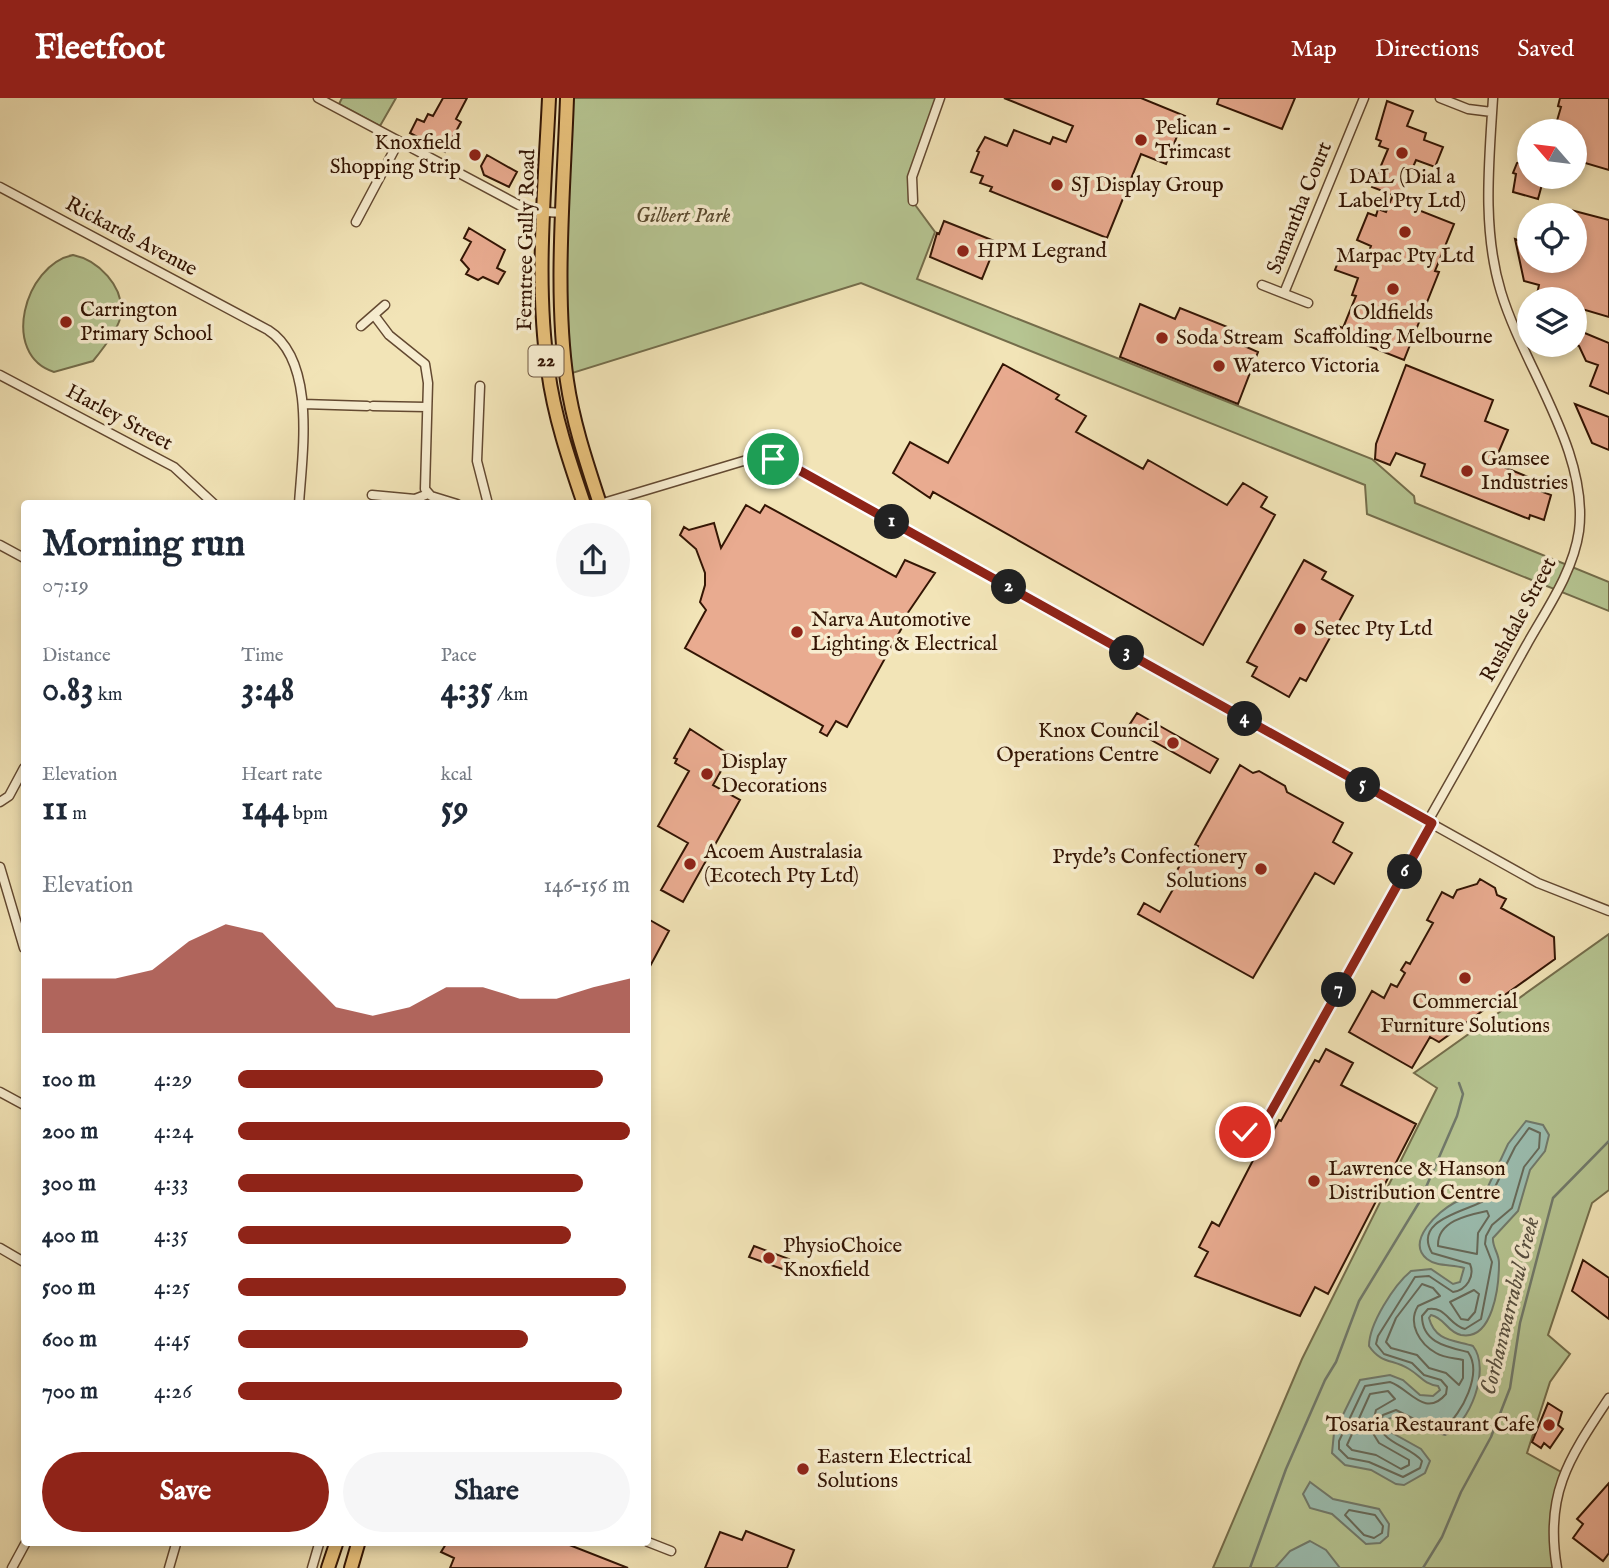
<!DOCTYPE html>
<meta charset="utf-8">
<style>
:root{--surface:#fff;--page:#f6f6f7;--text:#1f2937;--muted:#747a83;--accent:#8f2418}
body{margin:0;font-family:"IM FELL English",serif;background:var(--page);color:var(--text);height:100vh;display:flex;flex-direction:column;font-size:26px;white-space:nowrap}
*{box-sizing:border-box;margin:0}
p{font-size:23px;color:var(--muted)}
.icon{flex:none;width:38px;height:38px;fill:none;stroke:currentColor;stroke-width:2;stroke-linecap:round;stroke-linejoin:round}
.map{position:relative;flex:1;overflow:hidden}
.panel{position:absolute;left:21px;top:402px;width:630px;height:1046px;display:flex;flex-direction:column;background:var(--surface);border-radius:7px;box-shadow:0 4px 10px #0003}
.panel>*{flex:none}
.needle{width:46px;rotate:298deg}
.tools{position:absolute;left:1517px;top:21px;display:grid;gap:14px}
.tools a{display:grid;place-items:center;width:70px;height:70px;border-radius:50%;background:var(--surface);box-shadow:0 4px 10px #0003;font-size:35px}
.pin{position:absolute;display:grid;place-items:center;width:60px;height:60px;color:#fff;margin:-30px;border:4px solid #fff;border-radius:50%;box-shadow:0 2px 7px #0007}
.km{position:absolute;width:35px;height:35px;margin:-18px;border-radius:50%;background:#222;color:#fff;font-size:19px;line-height:35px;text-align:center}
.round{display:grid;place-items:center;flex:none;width:74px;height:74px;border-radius:37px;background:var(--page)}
.headline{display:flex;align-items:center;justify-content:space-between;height:119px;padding:0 21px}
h1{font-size:38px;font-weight:800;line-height:52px}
.metrics{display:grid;grid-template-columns:repeat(3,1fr);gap:10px;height:119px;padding:7px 21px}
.metrics div{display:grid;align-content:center}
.metrics b{font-size:35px;font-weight:800}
.metrics small{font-size:19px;font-weight:400}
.metrics p{font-size:19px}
.chart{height:196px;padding:14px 21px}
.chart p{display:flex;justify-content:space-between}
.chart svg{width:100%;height:126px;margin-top:7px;fill:var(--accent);opacity:.7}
.primary-button{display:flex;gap:14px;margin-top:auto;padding:14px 21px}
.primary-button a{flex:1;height:80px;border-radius:42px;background:var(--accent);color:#fff;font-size:28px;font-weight:800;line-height:80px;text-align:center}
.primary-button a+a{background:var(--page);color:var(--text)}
ul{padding:0 21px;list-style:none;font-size:23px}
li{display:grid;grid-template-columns:112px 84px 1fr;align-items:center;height:52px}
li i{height:18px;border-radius:9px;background:var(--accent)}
header{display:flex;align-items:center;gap:42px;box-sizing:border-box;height:98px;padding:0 35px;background:var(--accent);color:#fff}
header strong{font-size:33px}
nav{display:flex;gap:38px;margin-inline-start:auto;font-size:24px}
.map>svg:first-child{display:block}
.green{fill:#b6c592;stroke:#746d4b;stroke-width:2}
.water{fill:#9bbeb1;stroke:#717a6c;stroke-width:2}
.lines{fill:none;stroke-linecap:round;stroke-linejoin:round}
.shore{stroke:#676a5a;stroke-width:2}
.stream{stroke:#717a6c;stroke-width:2.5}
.building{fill:#e9ab90;stroke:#331504;stroke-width:2}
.minor-casing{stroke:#634931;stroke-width:11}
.primary-casing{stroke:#331504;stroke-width:16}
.minor{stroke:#f7edd0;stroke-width:8}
.primary{stroke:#e9c27c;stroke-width:12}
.route-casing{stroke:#fff;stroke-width:14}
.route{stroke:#8f2418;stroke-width:9}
.poi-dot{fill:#8f2418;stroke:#f7edd0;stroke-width:2.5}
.labels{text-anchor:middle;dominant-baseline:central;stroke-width:7;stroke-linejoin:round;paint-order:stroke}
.shield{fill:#f7edd0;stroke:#6e5641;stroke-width:2}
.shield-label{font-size:19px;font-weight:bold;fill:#331504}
.poi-label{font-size:21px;fill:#331504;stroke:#f7edd0;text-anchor:start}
.street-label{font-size:21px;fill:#331504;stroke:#f7edd0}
.park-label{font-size:21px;font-style:italic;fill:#5a4a2f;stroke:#f7edd0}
.water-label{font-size:23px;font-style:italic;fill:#575041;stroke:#f7edd0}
</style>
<header>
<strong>Fleetfoot</strong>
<nav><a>Map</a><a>Directions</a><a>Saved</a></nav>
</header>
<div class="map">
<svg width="1609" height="1470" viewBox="0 0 1609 1470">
<rect width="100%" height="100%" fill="#f2e4b7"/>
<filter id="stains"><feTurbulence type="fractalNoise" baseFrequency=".00286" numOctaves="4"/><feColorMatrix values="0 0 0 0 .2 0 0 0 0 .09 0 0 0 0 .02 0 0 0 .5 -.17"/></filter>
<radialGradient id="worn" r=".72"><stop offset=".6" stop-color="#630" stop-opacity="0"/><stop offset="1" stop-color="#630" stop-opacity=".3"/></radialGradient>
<path class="green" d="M342,0H396L380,28L339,6Z
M567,0H940L912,79L913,104L935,134L917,181L1372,361L1414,398L1415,405L1609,484V513L1367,416L1365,387L861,185L566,277Z
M73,157C98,162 124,188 121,216C120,230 102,252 93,263L54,274C0,257 24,167 73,157Z
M1609,836V1092L1592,1105L1548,1237L1570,1256L1550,1284L1527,1355L1563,1375L1554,1406L1557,1470H1213L1302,1261L1437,990L1414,975Z"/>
<path class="water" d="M1526,1023L1543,1027L1549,1037L1545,1053L1530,1072L1518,1113L1493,1140C1492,1149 1499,1155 1499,1165C1499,1188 1493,1243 1461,1237C1447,1234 1445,1220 1431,1217L1429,1220C1435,1243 1453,1242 1473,1248C1491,1271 1470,1326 1445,1337L1416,1329L1394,1319L1388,1321L1387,1332L1421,1351L1430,1363L1425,1375L1404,1387L1396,1386L1371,1372L1345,1367L1332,1355L1334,1335L1360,1282L1390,1277L1403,1282L1420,1297L1433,1298L1440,1292L1438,1288C1423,1286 1421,1278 1409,1271C1393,1261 1381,1266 1369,1248C1369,1226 1394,1187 1411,1173L1431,1171L1453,1186L1460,1184L1464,1170C1453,1166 1437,1169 1427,1161C1405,1143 1439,1113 1454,1105C1464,1100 1476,1102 1485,1095L1508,1046Z
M1310,1384L1333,1401L1379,1411L1389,1426L1388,1438L1380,1445L1366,1446L1332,1416L1310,1410L1303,1396Z
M1310,1443L1326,1452L1340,1470H1275L1290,1453Z"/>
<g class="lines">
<path class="shore" d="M1529,1030L1540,1035L1539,1050L1524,1069L1512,1110L1492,1127L1486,1138L1485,1146L1492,1164L1481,1221L1465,1231C1449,1227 1446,1208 1428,1211L1422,1218C1422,1245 1448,1249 1468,1254C1483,1275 1462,1316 1444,1330L1418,1323L1396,1312L1383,1317C1370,1343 1410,1347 1422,1363L1420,1370L1403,1379L1369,1364L1348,1360L1339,1351V1343L1365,1288L1390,1284C1409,1290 1425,1321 1446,1296L1447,1289L1441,1282L1424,1277L1412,1265L1384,1256L1376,1246L1378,1238L1415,1179L1429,1178L1453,1194C1467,1192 1475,1178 1470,1166L1432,1155C1411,1119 1474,1113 1490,1099L1515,1049Z
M1487,1113L1489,1118L1478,1135L1477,1156L1438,1148C1437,1123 1468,1117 1487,1113Z
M1422,1186L1433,1190L1440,1198L1418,1208C1407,1226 1420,1246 1436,1255C1444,1260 1455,1260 1463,1262V1280L1459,1287L1446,1275L1429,1270L1417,1257L1391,1250L1386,1244L1396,1220Z
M1474,1192L1479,1196L1475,1214L1468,1222L1461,1221L1450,1204Z
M1388,1293L1395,1301L1376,1312L1371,1332L1379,1345L1409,1362V1367L1401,1371L1376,1357L1352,1352L1347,1347L1370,1296Z
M1349,1412L1375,1417L1383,1428L1382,1435L1374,1440L1364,1437L1345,1417Z"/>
<path class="stream" d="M1250,1470L1286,1371L1325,1282L1336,1264L1359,1203L1420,1103L1457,1018L1463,996L1459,985
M1423,1470L1442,1439L1461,1394L1491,1339L1510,1290L1520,1225L1553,1100L1609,1043"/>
</g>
<path class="building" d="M443,0H467L456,21L461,24L445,54L410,35L417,21L424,24L428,16L433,18Z
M1004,0H1141L1185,18L1166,66L1141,56L1107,140L990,93L992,89L980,85L983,78L971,74L979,54L977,53L985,39L1007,48L1014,32L1050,46L1053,39L1066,44L1073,28Z
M1219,0H1295L1282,31L1217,6Z
M1560,0H1609V72L1575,62V33H1554L1561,9L1558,8Z
M1387,3L1413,13L1407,28L1426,35L1424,42L1443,49L1435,69L1416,62L1398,104L1454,126L1435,173L1439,174L1404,262L1333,234L1335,227L1343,230L1356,198L1352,197L1358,180L1335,172L1342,154L1365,163L1371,148L1357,142L1368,115L1376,118L1378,111L1386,114L1393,97L1372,89L1388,51L1379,48L1381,43L1376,41Z
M487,57L517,74L509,89L484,77L481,68Z
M1521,64L1528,66L1530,79H1544L1538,101L1513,94L1516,76L1513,75L1517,65Z
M1563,110L1609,122V219L1575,209V201H1551L1537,196L1539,187L1524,183L1515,141L1530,146V163H1575V117H1560Z
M944,123L997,144L982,181L930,159L937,135L939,136Z
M469,130L505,152L497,170L505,174L498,186L483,179L478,182L466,176L469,171L461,162L471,144L464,140Z
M1140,206L1175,221L1180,210L1230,230L1226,240L1258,254L1238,306L1120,259Z
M1575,231L1609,245V296L1590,288L1598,267L1586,263L1579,248L1575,246Z
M1003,266L1059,297L1056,301L1086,318L1076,334L1143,371L1148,362L1227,407L1243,385L1267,399L1261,409L1275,417L1203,547L933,394L930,400L893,375L910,344L948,365Z
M1406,267L1493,302L1485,323L1508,332L1494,365L1543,385L1540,393L1551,397L1544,422L1530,417L1529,421L1421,378L1425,366L1396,355L1390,367L1375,361L1376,346Z
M1575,306L1609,319V352L1592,345Z
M746,407L760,415L765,407L896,479L905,462L935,475L907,516L909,517L847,629L836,623L827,638L820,634L823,628L685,550L706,512L700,504L705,487V475L696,451L680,437L684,429L689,432L714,425L721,450Z
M1304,462L1326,474L1322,481L1353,498L1306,583L1300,580L1289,599L1252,578L1257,569L1247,564Z
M1137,615L1218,661L1210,675L1128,629Z
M690,631L730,657L713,687L740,702L683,804L661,792L688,745L658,728L689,673L675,665L677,661L674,660Z
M1240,667L1253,675L1259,673L1285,688L1287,694L1343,725L1333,744L1352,755L1334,786L1315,775L1253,880L1138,816L1144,805L1160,814L1176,786L1171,784L1182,763L1188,766L1198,748L1195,747Z
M1480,781L1495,790L1497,797L1506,801L1501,810L1554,839L1555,861L1439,944L1430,939L1412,970L1349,934L1372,893L1384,900L1391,886L1397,889L1405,875L1401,872L1406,864L1410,866L1433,825L1427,822L1442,794L1453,800L1457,792L1477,786Z
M648,821L669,833L648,872Z
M1326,951L1353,965L1341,987L1416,1026L1328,1196L1315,1189L1300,1218L1195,1178L1208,1154L1199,1149L1212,1124L1219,1128L1264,1041L1268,1043L1279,1022L1281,1023L1315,962L1319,964Z
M754,1148L789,1161L785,1172L749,1159Z
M1583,1162L1609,1180V1221L1572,1193Z
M1548,1305L1562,1314L1558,1327L1563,1331L1550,1350L1544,1345L1541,1350L1532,1344Z
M1609,1385V1455L1603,1463L1573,1440L1583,1426L1577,1421Z
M746,1433L794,1452L787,1470H705L720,1434L742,1442Z
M446,1446H567L628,1470H450L454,1460L441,1454Z"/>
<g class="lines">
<defs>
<path id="minor" d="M318,0L530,113L563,115
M1440,0L1468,11L1492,14
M0,89L268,232C317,263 302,357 299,406
M913,103L912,79L940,0
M356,124L399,43
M1262,187L1308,205
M1284,195L1364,0
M374,217L389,237L425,266L428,285L425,391L431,398L457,406
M361,228L385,207
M0,277L174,369L214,406
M480,288L477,363L488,406
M303,306L367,308
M373,308L426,309
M372,397L415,401L428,396
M600,406L750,361L783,364L1538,785L1609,813
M0,447L24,460
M0,704L9,698L24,670
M1428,723C1461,665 1494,606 1526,548C1546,512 1573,475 1579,433C1589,353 1524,270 1501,194C1482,132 1489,64 1493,0
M0,769L24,850
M0,994L24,1007
M1228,1028C1243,1037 1256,1036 1267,1021L1432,725
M0,1150L24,1164
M648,1444L671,1453
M12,1470L25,1446
M169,1470L176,1446
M312,1470L319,1446
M1557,1470C1544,1395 1570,1359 1609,1300"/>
<path id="primary" d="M549,0C545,88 535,185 548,272C554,318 569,362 584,406
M567,0C564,88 554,196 567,283C573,325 587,366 600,406
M328,1470L336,1446
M351,1470L358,1446"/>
</defs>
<use href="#minor" class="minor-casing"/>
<use href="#primary" class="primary-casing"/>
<use href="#minor" class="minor"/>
<use href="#primary" class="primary"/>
</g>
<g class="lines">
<defs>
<path id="route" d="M773,361L788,366L1432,725L1267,1021L1260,1030L1245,1034"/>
</defs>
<use href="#route" class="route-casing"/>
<use href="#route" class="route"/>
</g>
<g class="poi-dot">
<circle cx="1141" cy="42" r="7"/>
<circle cx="1402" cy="55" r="7"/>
<circle cx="475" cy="57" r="7"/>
<circle cx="1057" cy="87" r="7"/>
<circle cx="1405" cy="134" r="7"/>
<circle cx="963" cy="153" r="7"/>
<circle cx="1393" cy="191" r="7"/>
<circle cx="66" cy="224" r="7"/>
<circle cx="1162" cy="240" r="7"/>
<circle cx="1219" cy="268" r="7"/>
<circle cx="1467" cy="373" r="7"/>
<circle cx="1300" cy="531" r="7"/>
<circle cx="797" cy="534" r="7"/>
<circle cx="1173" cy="645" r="7"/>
<circle cx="707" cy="676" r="7"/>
<circle cx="690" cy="766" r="7"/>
<circle cx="1261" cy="771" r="7"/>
<circle cx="1465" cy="880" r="7"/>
<circle cx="1314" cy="1083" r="7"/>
<circle cx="769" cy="1160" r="7"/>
<circle cx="1549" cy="1327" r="7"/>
<circle cx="803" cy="1371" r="7"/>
</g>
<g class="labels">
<rect class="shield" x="528.5" y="247.5" width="35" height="31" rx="5"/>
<g class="shield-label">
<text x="546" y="263">22</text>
</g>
<g class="poi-label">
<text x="1155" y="30">Pelican -<tspan x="1155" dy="24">Trimcast</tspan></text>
<text x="461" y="45" text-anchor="end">Knoxfield<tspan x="461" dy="24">Shopping Strip</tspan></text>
<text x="1402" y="79" text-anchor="middle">DAL (Dial a<tspan x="1402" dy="24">Label Pty Ltd)</tspan></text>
<text x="1071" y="87">SJ Display Group</text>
<text x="977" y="153">HPM Legrand</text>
<text x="1405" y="158" text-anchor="middle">Marpac Pty Ltd</text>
<text x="80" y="212">Carrington<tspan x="80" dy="24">Primary School</tspan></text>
<text x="1393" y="215" text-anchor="middle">Oldfields<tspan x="1393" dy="24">Scaffolding Melbourne</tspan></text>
<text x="1176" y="240">Soda Stream</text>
<text x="1233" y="268">Waterco Victoria</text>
<text x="1481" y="361">Gamsee<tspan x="1481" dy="24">Industries</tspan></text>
<text x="811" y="522">Narva Automotive<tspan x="811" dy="24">Lighting &amp; Electrical</tspan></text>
<text x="1314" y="531">Setec Pty Ltd</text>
<text x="1159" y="633" text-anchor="end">Knox Council<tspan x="1159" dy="24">Operations Centre</tspan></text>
<text x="721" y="664">Display<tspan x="721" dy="24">Decorations</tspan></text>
<text x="704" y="754">Acoem Australasia<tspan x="704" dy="24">(Ecotech Pty Ltd)</tspan></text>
<text x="1247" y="759" text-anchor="end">Pryde's Confectionery<tspan x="1247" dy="24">Solutions</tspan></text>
<text x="1465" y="904" text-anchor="middle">Commercial<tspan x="1465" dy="24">Furniture Solutions</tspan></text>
<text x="1328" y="1071">Lawrence &amp; Hanson<tspan x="1328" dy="24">Distribution Centre</tspan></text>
<text x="783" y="1148">PhysioChoice<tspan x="783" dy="24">Knoxfield</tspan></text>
<text x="1535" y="1327" text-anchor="end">Tosaria Restaurant Cafe</text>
<text x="817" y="1359">Eastern Electrical<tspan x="817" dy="24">Solutions</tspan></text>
</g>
<g class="street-label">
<text transform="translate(1300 110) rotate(-68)">Samantha Court</text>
<text transform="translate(131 139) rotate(28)">Rickards Avenue</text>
<text transform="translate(527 142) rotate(-89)">Ferntree Gully Road</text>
<text transform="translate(119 320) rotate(28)">Harley Street</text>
<text transform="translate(1519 522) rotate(-62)">Rushdale Street</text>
</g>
<g class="park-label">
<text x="683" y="118">Gilbert Park</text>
</g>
<g class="water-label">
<text transform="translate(1510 1208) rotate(-76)">Corhanwarrabul Creek</text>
</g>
</g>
<rect width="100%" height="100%" filter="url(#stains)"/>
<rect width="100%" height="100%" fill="url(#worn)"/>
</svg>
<div class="tools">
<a><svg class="needle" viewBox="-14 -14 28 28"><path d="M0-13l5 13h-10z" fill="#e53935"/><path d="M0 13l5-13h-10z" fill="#747a83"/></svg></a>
<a><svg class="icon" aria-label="locate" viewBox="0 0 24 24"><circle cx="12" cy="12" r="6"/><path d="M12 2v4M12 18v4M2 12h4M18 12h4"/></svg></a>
<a><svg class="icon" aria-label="layers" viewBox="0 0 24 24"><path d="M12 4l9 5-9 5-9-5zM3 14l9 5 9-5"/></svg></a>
</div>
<div class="pin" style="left:773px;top:361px;background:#1e9e55"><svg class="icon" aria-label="arrive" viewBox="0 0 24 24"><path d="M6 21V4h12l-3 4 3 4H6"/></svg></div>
<div class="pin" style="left:1245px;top:1034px;background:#d93025"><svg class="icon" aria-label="check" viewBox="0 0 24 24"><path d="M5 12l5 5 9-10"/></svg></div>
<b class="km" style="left:892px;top:424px">1</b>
<b class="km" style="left:1009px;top:489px">2</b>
<b class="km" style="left:1127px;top:555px">3</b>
<b class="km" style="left:1245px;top:621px">4</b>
<b class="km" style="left:1363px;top:687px">5</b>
<b class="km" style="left:1405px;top:774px">6</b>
<b class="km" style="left:1339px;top:892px">7</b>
<section class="panel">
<div class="headline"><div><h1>Morning run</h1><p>07:19</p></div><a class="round"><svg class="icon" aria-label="share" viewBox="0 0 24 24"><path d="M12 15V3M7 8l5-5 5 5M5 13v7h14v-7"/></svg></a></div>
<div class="metrics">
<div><p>Distance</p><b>0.83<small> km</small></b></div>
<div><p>Time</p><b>3:48</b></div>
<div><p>Pace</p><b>4:35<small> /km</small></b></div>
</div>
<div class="metrics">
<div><p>Elevation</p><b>11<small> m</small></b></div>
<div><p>Heart rate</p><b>144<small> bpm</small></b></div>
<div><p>kcal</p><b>59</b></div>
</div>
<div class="chart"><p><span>Elevation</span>146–156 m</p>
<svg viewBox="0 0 160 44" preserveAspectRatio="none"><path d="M0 44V25L10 25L20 25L30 22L40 12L50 6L60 9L70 22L80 35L90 38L100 35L110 28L120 28L130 32L140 32L150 28L160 25V44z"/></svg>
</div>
<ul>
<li><b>100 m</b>4:29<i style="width:93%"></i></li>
<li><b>200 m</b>4:24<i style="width:100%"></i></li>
<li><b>300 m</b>4:33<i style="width:88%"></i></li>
<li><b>400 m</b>4:35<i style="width:85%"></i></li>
<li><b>500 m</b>4:25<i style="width:99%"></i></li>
<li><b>600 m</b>4:45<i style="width:74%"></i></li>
<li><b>700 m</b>4:26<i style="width:98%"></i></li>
</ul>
<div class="primary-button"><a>Save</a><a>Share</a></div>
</section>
</div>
